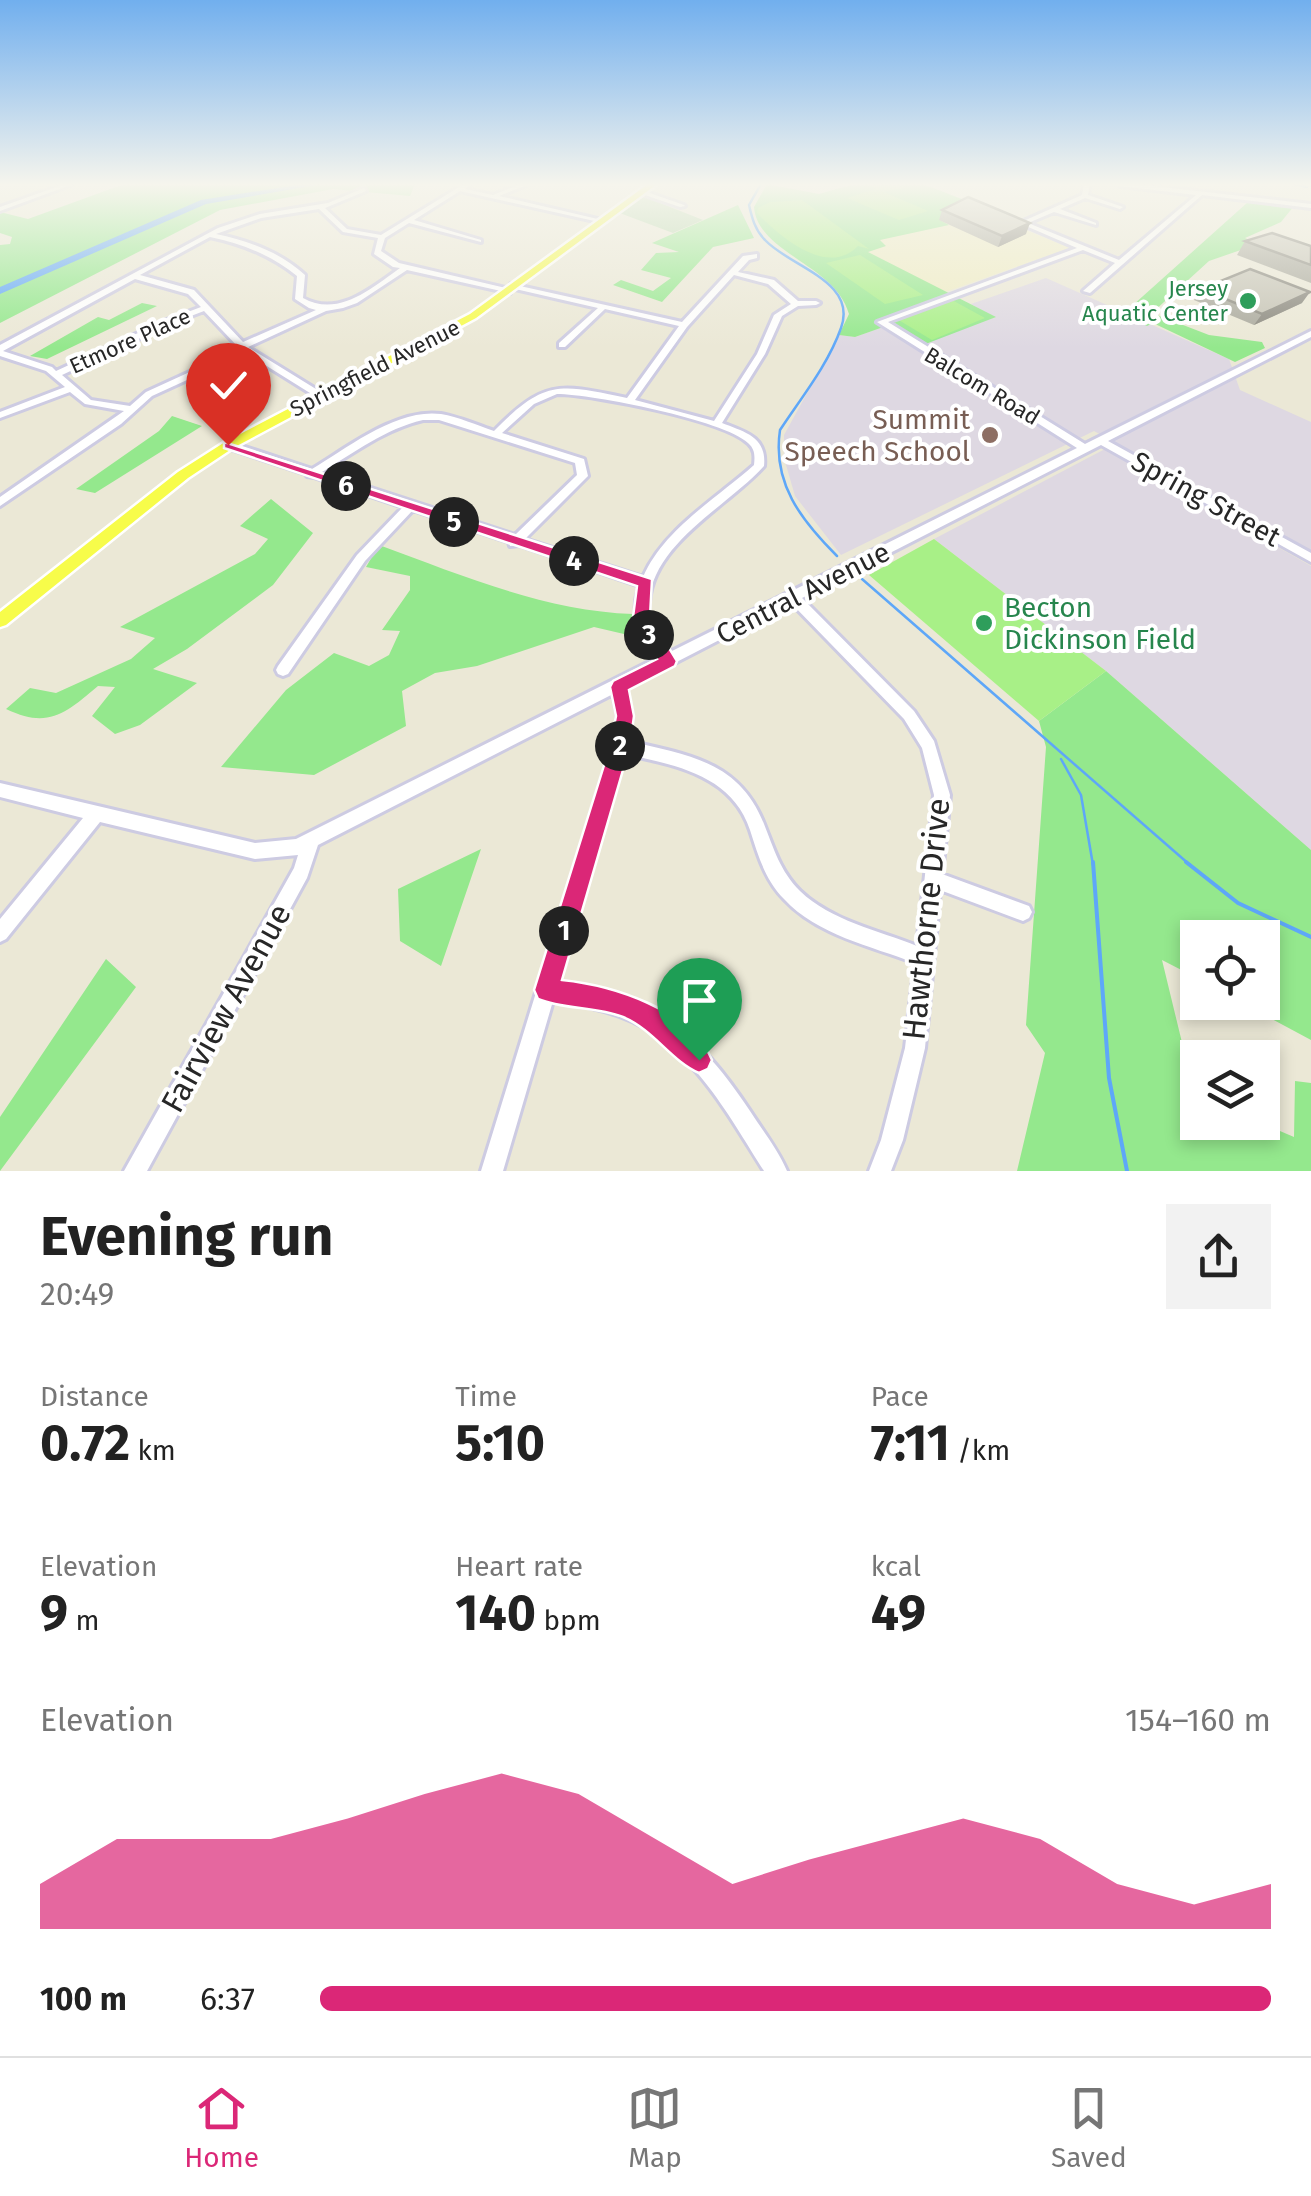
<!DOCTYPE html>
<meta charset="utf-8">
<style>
:root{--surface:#fff;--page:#f2f2f2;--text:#222;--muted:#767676;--line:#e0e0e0;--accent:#db2777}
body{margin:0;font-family:"Fira Sans",sans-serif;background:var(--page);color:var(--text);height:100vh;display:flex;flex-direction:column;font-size:38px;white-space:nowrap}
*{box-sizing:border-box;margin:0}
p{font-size:32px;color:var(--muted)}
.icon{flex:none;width:55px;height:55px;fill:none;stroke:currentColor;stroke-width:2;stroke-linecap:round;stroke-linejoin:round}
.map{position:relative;height:1171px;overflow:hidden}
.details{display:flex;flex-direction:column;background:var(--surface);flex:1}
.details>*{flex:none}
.controls{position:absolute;left:1180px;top:920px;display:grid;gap:20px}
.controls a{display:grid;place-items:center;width:100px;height:100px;border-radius:0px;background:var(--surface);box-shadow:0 5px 15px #0003;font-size:50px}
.pin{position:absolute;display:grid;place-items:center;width:85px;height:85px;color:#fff;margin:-102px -42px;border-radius:50% 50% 50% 0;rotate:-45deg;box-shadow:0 0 10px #0007}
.pin .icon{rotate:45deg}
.km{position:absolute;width:50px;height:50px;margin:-25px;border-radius:50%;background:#222;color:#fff;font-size:28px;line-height:50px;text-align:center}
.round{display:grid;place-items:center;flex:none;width:105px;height:105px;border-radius:0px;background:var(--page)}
.overview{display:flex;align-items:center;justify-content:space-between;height:170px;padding:0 40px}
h1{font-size:55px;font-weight:700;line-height:75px}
.figures{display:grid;grid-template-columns:repeat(3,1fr);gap:15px;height:170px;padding:10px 40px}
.figures div{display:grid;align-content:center}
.figures b{font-size:50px;font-weight:700}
.figures small{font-size:28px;font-weight:400}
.figures p{font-size:28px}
.chart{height:280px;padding:20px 40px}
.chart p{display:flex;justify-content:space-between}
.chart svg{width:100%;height:180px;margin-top:10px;fill:var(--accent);opacity:.7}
ul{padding:0 40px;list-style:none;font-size:32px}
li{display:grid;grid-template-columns:160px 120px 1fr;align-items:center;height:75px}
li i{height:25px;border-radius:12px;background:var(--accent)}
.menu{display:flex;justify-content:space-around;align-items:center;height:140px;border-top:2px solid var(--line);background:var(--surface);font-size:28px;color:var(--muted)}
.menu a{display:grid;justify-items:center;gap:5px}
.menu .selected{color:var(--accent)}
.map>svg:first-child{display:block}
.industrial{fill:#ded8e2}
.education{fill:#efecc3}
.green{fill:#94e88d}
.cemetery{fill:#b5d7ac}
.pitch{fill:#a8f087}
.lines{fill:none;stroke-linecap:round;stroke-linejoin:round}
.stream-far1{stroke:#5ea7f8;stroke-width:2.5}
.stream{stroke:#5ea7f8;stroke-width:4}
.river{fill:#5ea7f8;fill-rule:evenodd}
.minor-casing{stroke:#cdcbe2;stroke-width:6}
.major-casing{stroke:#fff;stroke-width:5}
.minor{fill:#fff;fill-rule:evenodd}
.major{fill:#f7fc4a;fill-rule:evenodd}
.wall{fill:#aaa99d}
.shaded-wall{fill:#8b897f}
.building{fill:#c6c4b6;stroke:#8b897f;stroke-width:2.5}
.route{fill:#db2777;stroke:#fff;stroke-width:2.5}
.leisure-dot{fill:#2e9e5b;stroke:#fff;stroke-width:4}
.education-dot{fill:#8d6e63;stroke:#fff;stroke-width:4}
.labels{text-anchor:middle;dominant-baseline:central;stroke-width:8;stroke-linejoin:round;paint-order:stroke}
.far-leisure-label{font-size:22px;fill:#27864d;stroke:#fff;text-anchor:end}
.far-street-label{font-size:22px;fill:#272727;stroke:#fff}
.education-label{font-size:28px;fill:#785e54;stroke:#fff;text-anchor:end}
.street-label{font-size:28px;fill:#272727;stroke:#fff}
.leisure-label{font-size:28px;fill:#27864d;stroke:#fff;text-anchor:start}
.near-street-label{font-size:32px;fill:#272727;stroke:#fff}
</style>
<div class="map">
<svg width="1311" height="1171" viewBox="0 0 1311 1171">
<rect width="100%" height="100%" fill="#ebe8d6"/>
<path class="industrial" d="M1046,278L1229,359L1240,390L1311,422V550L1094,431L841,555L795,496L784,458V435L839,335L855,337L889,325L995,318L971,304Z
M1105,449L1311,566V850L1106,671L934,539Z"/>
<path class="education" d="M966,206L1070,248L945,292L866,252L885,245L878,241Z"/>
<path class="green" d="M124,184H415L410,196L333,189L220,210L0,323V245L10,244L12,237L0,233V212L28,219Z
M767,184L819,194L854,184H923L972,203L940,220L949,225L880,240L886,246L868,252L996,317L923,345L889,325L855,337L839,335L849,314C835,264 758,254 754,207Z
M1248,202L1294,206L1281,222L1245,238L1258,244L1209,261L1152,313L1209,335L1262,342L1265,348L1235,362L1153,323L1147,326L1123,314Z
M738,205L754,238L713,247L662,302L613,285L621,280L653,291L671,278L641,270L656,253L679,252L652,243Z
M142,303L157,306L47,359L30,356L98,317L109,320Z
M172,416L202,426L95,493L76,489L159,431Z
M271,499L313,533L273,585L187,649L153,669L197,683L140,725L115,734L92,716L115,687L98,686C65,714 48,729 6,709L30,688L56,693L131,659L155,638L120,627L255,554L268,539L240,526Z
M379,545C461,575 545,611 633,614L641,638L594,627L477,666L435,673L402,691L406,726L314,775L221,767L286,690L334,653L369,666L389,655L400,631L382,630L410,590V576L366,567Z
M1106,671L1311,850V1040L1242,1003L1262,1002V938H1198L1197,978L1162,960L1194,1092L1197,1094L1198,1122L1261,1123L1294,1137L1295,1081L1311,1083V1171H1017L1045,1053L1026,1025L1046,747L1039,721Z
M481,849L441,966L400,941L398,889Z
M106,959L136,987L0,1171V1117Z"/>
<path class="cemetery" d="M640,195L703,220L673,233L617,212Z"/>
<path class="pitch" d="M868,184L908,187L884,192L928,211L899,220L847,198L875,189Z
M802,200L869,249L858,246C827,278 779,236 757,213L758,208L770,202Z
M860,255L923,295L885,304L826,263Z
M952,300L985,318L932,340L897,319Z
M934,539L1106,671L1039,721L869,575Z"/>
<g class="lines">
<path class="stream-far1" d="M761,184L749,205C752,218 755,230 765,240C790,267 858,281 841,328C828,365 801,398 780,430C772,483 801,520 837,556
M1294,184L1307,187
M862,579L1190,865
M1061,759L1081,795L1093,865"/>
<path class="stream" d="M1093,862L1109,1078L1127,1171
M1186,862L1238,903L1311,937"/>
<path class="river" d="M303,184H322L206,204L0,294V287L201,200Z"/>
<defs>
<path id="minor" d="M65,184H73L0,211V207Z
M464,184H471L465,189L493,195L521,184H529L499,196L602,220L599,222L460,191L414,220L481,240V242L409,223L385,238L381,251L399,263L510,289V293L407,270L357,303L343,308L326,311L248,347L324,394V398H318L246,353L152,396L121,424L0,506V497L124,411L85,404L70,392L0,418V412L65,387L46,371L0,356V345L218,228L260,214L328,203L364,188L366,191L325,208L347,229L381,235ZM319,209L343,232L378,238L374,254L393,267L400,268C372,288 338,318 303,298L305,275C280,252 249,241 216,234L261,218ZM210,237C243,244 271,255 297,276L295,299L309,308L316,310L243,342L194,290L140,275ZM135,279L188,294L201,307L164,321L56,371L52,367L3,351ZM204,311L240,349L146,392L130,406L91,400L62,375L170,324Z
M1084,184H1090L1088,195L1123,207L1120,209L1085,198L1060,209L1096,223V225L1054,212L1028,223L1119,260L1196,195L1120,186L1117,184H1135L1311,204V208L1202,195L1090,293L1083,291L1115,263L1083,250L888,322L1085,444L1311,331V337L1108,441L1311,553V562L1101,445L802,598L914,711L934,741L950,795L942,874L1029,906L1032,912L1029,918L1023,921L940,890L925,1048L903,1140L891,1171H869L881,1140L905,1048L915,963C871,946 817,935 784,899C765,880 758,855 750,830C732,775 675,765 625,754L558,983C654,998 697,1031 750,1111C763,1131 778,1150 787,1171H764C727,1113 690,1042 622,1017C599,1008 577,1004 553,1001L503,1171H481L612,746L618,716L613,694L318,845L307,878L147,1171H124L294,868L298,855L255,859L100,822L6,939L0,942V919L83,818L0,797V783L255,843L296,839L659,657C643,631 628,618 640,586L519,545L510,546L509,542L413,510L365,561L288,674L283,676L278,674L276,670L278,666L357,555L403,507L314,477L307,476L306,474L225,447V443H233L312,469C347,448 397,408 441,414C458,417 477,425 494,431C545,379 559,384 627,398L679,326L605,309L565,347H559V343L598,308L511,288V284L682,322L743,256L757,254V258L749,260L738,272L774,280L798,301H816L820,303L816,305L798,306L782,316L765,354L722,423C745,432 767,437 764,466C728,506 653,543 649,602C648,606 647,615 648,618C652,629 663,642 670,652L1077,448L877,322L1077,248L1019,223L1082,195ZM734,275L768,284L791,304L774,315L757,354L714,421L635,400L687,327ZM557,394C592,394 724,420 748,443C755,449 755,456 754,465C716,499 664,529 643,577L525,539L588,476L584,459L502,433L534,404ZM423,420H439L575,463L577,475L515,535L322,472C355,452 385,429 423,420ZM791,603L904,719L922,748L934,795L917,946C878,930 831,921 800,891C780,871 774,849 764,824C739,761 688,755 628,741L632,716L626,688Z
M641,190L684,205L685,206L680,207L639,193Z"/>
<path id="major" d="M648,184H657L476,318L233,448L188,478L6,625L0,627V612L178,472L225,442L470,314Z"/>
</defs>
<use href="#minor" class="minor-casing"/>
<use href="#major" class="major-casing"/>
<use href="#minor" class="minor"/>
<use href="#major" class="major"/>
</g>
<path class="wall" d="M942,210L1026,234L998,247L939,220Z
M1245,241L1311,246V283L1237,255Z
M1201,289L1302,303L1254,325L1194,300Z"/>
<path class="shaded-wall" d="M1030,223L1026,234L998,247L1002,236Z
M1310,292L1302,303L1254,325L1262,314Z"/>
<path class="building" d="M968,197L1030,223L1002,236L942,210Z
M1272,233L1311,246V265L1245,241Z
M1250,269L1310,292L1262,314L1201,289Z"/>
<linearGradient id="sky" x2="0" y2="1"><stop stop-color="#71afee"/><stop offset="0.53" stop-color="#f6f5ed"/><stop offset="1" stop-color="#f6f5ed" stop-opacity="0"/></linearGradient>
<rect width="1311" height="348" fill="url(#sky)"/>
<path class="route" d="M224,442L652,579L650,617L677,661L675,666L629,690L634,716L630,746L562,980C611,985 691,1009 712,1060L708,1069L699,1073C671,1061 654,1030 623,1017C595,1006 564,1010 538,999L534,990L610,746L616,716L610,687L613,681L657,659L633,617L637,586L224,448Z"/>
<g class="leisure-dot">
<circle cx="1248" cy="301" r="10"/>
<circle cx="984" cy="623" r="10"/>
</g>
<circle class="education-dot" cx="990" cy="435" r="10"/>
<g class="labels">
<g class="far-leisure-label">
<text x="1228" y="288">Jersey<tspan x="1228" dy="25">Aquatic Center</tspan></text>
</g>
<g class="far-street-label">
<text transform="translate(130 341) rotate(-24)">Etmore Place</text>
<text transform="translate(375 368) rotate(-27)">Springfield Avenue</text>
<text transform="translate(982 386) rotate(31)">Balcom Road</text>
</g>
<g class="education-label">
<text x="970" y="419">Summit<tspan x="970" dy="32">Speech School</tspan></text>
</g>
<g class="street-label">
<text transform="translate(1206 499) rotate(29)">Spring Street</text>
<text transform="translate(803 593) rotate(-27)">Central Avenue</text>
</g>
<g class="leisure-label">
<text x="1004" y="607">Becton<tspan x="1004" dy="32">Dickinson Field</tspan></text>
</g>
<g class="near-street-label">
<text transform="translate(926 919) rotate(-84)">Hawthorne Drive</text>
<text transform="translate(226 1008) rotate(-61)">Fairview Avenue</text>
</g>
</g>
</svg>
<div class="controls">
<a><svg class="icon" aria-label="locate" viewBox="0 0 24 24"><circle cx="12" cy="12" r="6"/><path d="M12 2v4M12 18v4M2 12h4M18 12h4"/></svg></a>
<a><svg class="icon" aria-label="layers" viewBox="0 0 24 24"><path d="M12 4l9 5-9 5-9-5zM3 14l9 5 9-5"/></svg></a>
</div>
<div class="pin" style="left:699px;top:1060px;background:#1e9e55"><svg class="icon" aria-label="arrive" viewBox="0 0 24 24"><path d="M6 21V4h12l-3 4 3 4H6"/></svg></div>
<div class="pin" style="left:228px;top:445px;background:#d93025"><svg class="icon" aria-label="check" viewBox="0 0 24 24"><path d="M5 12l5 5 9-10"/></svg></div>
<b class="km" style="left:564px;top:931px">1</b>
<b class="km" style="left:620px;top:746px">2</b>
<b class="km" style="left:649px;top:635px">3</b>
<b class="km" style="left:574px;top:561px">4</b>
<b class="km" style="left:454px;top:522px">5</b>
<b class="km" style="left:346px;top:486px">6</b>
</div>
<section class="details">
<div class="overview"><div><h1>Evening run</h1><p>20:49</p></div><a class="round"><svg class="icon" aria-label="share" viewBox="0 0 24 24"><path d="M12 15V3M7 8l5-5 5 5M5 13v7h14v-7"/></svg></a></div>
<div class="figures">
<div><p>Distance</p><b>0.72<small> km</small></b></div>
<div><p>Time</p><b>5:10</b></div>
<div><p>Pace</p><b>7:11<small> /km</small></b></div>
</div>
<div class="figures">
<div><p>Elevation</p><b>9<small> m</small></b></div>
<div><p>Heart rate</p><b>140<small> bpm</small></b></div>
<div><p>kcal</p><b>49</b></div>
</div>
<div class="chart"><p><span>Elevation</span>154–160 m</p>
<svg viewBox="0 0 160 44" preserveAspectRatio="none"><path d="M0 44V33L10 22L20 22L30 22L40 17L50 11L60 6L70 11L80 22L90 33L100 27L110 22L120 17L130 22L140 33L150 38L160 33V44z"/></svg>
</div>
<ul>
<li><b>100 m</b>6:37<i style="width:100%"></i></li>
</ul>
</section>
<nav class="menu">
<a class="selected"><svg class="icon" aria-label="home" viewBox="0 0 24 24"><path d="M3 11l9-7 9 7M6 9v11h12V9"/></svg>Home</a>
<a><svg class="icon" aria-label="map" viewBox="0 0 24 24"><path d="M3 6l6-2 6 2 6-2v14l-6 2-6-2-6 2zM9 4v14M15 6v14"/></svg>Map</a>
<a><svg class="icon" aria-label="saved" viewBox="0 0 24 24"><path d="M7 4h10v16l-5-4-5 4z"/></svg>Saved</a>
</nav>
